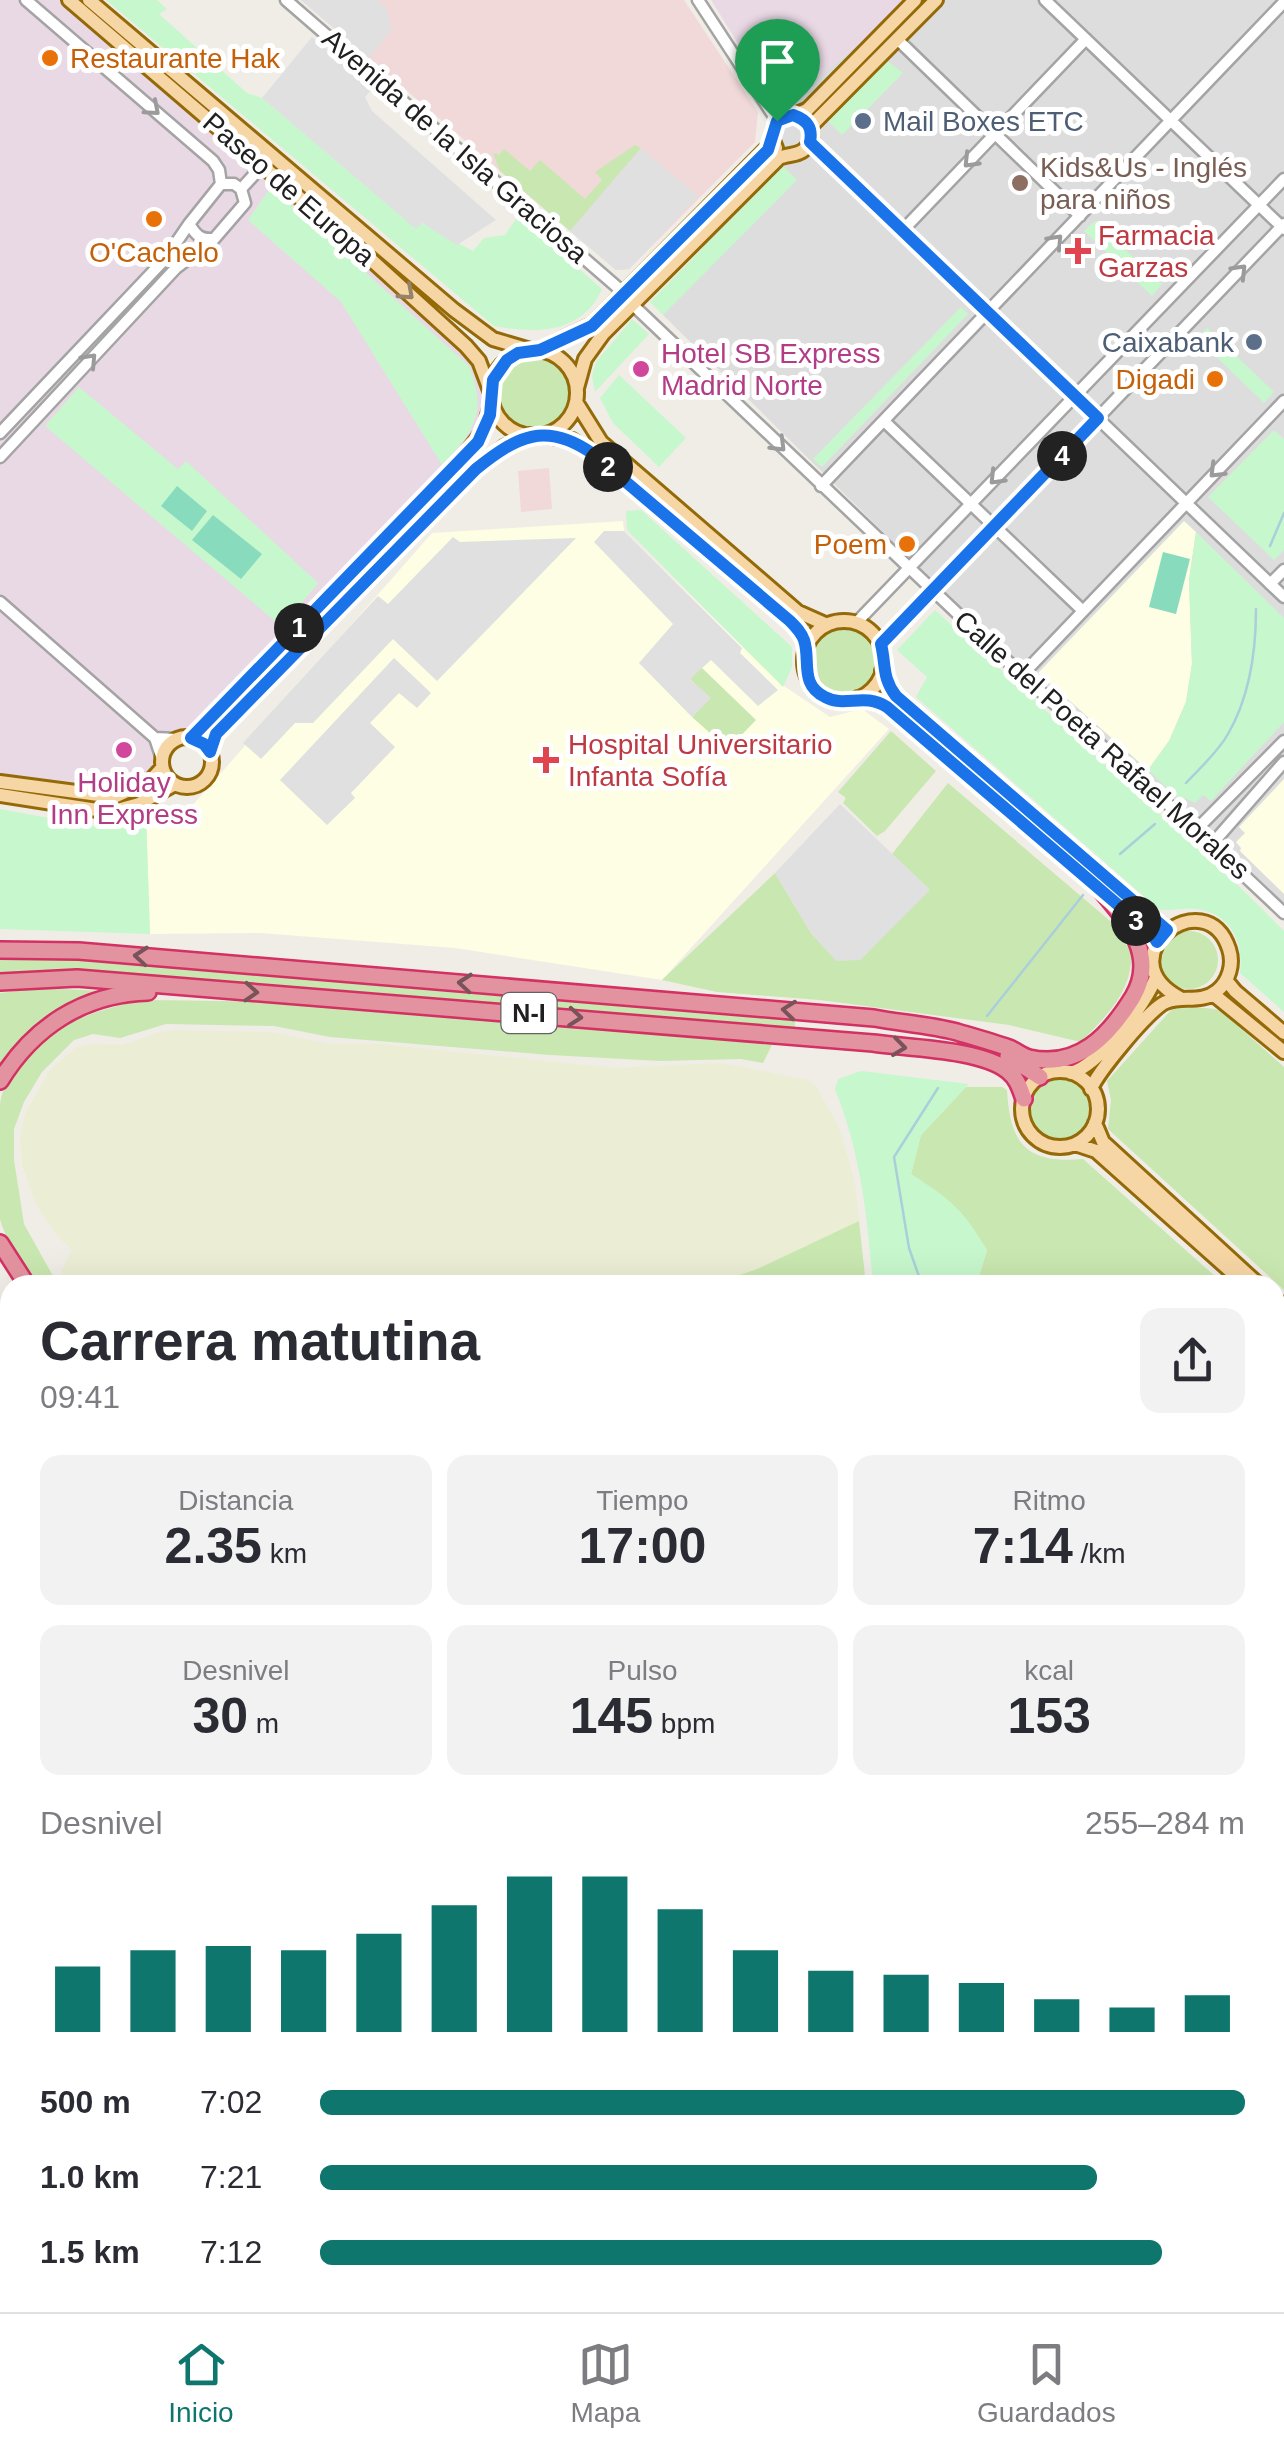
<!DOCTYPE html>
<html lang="es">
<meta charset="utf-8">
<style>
:root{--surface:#fff;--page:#f2f2f3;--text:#2b2b33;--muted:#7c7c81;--line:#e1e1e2;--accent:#0f766e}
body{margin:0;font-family:Helvetica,sans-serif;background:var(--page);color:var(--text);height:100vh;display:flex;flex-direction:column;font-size:38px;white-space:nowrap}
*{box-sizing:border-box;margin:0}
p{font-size:32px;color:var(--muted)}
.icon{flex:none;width:55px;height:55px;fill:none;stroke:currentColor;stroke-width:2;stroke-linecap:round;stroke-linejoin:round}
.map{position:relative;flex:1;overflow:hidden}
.side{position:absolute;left:0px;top:1275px;width:1285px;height:1038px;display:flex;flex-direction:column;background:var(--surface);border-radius:30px 30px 0 0;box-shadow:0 10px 40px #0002}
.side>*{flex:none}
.pin{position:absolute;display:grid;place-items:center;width:85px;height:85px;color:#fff;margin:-102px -42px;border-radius:50% 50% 50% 0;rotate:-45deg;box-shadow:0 0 10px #0007}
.pin .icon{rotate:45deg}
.km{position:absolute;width:50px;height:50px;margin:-25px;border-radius:50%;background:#222;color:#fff;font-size:28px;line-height:50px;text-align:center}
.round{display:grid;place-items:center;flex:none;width:105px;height:105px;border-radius:20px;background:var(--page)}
.summary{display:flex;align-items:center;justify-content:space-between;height:170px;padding:0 40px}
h1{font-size:55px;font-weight:700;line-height:75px}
.figures{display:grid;grid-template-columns:repeat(3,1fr);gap:15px;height:170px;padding:10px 40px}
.figures div{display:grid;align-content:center;border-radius:20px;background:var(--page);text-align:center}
.figures b{font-size:50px;font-weight:700}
.figures small{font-size:28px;font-weight:400}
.figures p{font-size:28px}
.chart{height:280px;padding:20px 40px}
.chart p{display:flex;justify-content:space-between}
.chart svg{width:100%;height:180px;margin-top:10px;stroke:var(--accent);stroke-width:6}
ul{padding:0 40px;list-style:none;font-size:32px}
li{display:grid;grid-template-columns:160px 120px 1fr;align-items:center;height:75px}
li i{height:25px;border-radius:12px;background:var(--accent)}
.tab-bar{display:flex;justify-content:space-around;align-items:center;height:140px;border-top:2px solid var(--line);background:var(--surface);font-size:28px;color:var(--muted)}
.tab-bar a{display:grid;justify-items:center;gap:5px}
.tab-bar .on{color:var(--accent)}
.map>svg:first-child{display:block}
.residential{fill:#dedddd}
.commercial{fill:#f0d9d8}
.industrial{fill:#e9d9e5}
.education{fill:#fdfee3}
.farmland{fill:#ebeed4}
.grass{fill:#c9e7b0}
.park{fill:#c7f7cc}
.pitch{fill:#89dbbe}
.parking{fill:#e0e0e0}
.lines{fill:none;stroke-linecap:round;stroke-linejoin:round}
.stream{stroke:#aacfdb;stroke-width:2.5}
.minor-casing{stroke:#a4a4a4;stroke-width:15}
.major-casing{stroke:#946a08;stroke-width:18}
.highway-casing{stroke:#d33063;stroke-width:20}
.minor{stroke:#fff;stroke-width:10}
.major{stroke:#f7d6a5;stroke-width:12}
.highway{stroke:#e393a0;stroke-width:15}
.oneway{stroke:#9b9b9b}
.oneway2{stroke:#968469}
.oneway3{stroke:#78545a}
.route-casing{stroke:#fff;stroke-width:20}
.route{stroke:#1a73e8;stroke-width:12}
.food-dot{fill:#e8710a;stroke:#fff;stroke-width:4}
.service-dot{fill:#5c6f8a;stroke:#fff;stroke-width:4}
.education-dot{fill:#8d6e63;stroke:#fff;stroke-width:4}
.health-dot{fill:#e0444e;stroke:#fff;stroke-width:4}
.hotel-dot{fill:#d1479c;stroke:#fff;stroke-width:4}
.labels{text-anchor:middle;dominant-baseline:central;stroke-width:10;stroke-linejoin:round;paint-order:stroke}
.shield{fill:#fff;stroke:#636363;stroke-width:2.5}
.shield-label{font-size:25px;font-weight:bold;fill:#202020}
.food-label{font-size:28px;fill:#c56008;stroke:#fff;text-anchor:end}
.service-label{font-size:28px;fill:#4e5e75;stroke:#fff;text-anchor:start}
.street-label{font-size:28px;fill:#202020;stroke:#fff}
.education-label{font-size:28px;fill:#785e54;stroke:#fff;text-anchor:start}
.health-label{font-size:28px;fill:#be3a42;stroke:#fff;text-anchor:start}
.hotel-label{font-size:28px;fill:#b23c85;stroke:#fff;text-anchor:start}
</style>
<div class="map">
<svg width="1284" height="2312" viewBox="0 0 1284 2312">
<rect width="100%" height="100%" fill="#f0ede7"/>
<path class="residential" d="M912,0H1284V913L1173,818L663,315L792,98Z"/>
<path class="commercial" d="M301,0H684L758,112L755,142L629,269L616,270Z
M549,468L552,509L521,512L518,471Z"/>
<path class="industrial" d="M0,0H69L466,345L491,393L484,430L191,738L177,739L166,749L151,780L114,797L0,782Z
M711,0H912L792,98L770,95Z"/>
<path class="education" d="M623,521L624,531L781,684L830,717L862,709L889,729L662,980L455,948L260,933L150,934L146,814L168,805L184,815L432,533Z
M1184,521L1196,532L1189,580L1192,664L1186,702L1169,741L1148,770L1038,673Z
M1284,779V894L1240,851L1241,848L1236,842L1245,833L1239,827Z"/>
<path class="farmland" d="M177,1030L271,1032L328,1044H380L615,1068L721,1063L808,1080L816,1086L840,1129L855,1183L859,1221L757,1269L710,1285H70L61,1271L72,1250L58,1237L36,1205L22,1164L20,1138L25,1114L49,1071L75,1048L89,1044L123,1045L160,1032Z
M1275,1379L1284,1382V1523L1275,1521Z
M0,1509L10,1525V1948L0,1936Z
M0,1991L10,2011V2302H371V2312H0Z
M444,2303L644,2302L649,2312H440Z"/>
<path class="grass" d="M635,145L641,148L570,231L500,171L493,153L499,155L504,149L530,171L540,160L585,199L602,180L595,172Z
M498 393a37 37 0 1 1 74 0a37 37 0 1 1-74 0Z
M813 661a32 32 0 1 1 64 0a32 32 0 1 1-64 0Z
M701,667L756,720L728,749L692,717L710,698L690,679Z
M891,731L936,771L885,831L877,836L843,803L846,798L838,792Z
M948,783L1116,926L1126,945H1131C1135,989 1110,1012 1081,1042L1009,1025L820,1000L717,992L662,980L775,873L811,933L836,960H860L929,889L892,854Z
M1160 960a29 29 0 1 1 58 0a29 29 0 1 1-58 0Z
M0,958L103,960L795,1016V1028L106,973L44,971L0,976Z
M43,988L103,991L29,1031L0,1064V993Z
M147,1000L284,1002L773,1043L763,1063L741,1059L660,1061L550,1055L330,1037L274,1026L166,1024L120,1038L93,1034L74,1040L42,1072L24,1102L14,1129V1160L24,1224L58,1285H39C26,1266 6,1243 0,1219C0,1201 0,1177 0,1158C0,1141 0,1121 0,1104C11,1037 90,1009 147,1000Z
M1173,1008C1187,1009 1209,1006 1221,1011L1284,1067V1290L1108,1129L1111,1100L1107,1081Z
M1030 1109a30 30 0 1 1 60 0a30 30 0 1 1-60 0Z
M966,1087H1002L1007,1090C1010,1145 1027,1164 1083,1159L1225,1285H1011L979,1276L987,1250L911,1174L921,1135Z
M859,1221L866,1285H710L757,1269Z
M965,2302L983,2312H649L644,2303Z"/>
<path class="park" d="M106,0H157L167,9L159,14L247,93L262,98L416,228L421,223L473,251L484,238L505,235L518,216L602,289C582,334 536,334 494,326Z
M887,61L903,73L842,135L828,121Z
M783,166L797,180L663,315L650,302Z
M271,187L469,366C488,412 474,431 442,465L341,302L248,220Z
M1095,221L1162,284L1152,296L1084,231Z
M961,307L968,314L822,467L813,459Z
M632,319L649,334L595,392L592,376L596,362Z
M1207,328L1274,392L1264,403L1197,338Z
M619,375L686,438L659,467L613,423L600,398Z
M79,387L178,469L186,461L318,583L282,627L45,426Z
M1274,430L1284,439V550L1274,560L1208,497Z
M641,510L792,647V667L783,687L627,530L626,511Z
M1196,532L1284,618V722L1211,801L1203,795L1195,803L1185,798L1181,801L1148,770L1169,741L1186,702L1192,664L1189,580Z
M935,610L1241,888L1284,931V1012L1240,973C1244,945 1232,916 1202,910C1189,907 1175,910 1161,910L1156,907L916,697L927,677L897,650Z
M0,809L109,829L146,814L150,934L0,929Z
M861,1071L969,1084L921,1135L911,1174C949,1198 963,1209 987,1250L979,1276L965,1285H873C867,1214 861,1155 835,1089L838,1079Z"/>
<path class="pitch" d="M177,486L207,511L192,531L161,506Z
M213,515L262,554L241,579L192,540Z
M1163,552L1190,559L1176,614L1149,607Z"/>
<path class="parking" d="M301,0H377L386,7L392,29L369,59Z
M312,37L373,88L365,97L372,111L496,220L457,245L422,223L416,229L262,98Z
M641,148L698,196L629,269L616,270L570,231Z
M604,531H624L742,648L740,653L778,690L758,706L711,660L690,679L711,698L692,717L639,663L673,624L594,542Z
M453,537L460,542L576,538L437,681L393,639L313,723H295L261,759L243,743L378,596L388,604Z
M394,658L431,693L417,708L399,693L370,723L395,747L351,793L355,798L327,825L280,780Z
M840,804L930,890L860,960L836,961L811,933L775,873Z"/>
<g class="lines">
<path class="stream" d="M1270,546L1284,513
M1186,783C1200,768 1218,752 1228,734C1250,696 1256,652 1256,609
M1120,854L1155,824
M987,1016L1083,895
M922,1285L909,1248L894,1157L938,1088
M404,2312L410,2302"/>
<defs>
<path id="minor" d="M26,0L213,161L219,170L221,184
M286,0L624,293
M698,0L777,121
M1045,0L1284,229
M897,39L1080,216
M810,142L1284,597
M221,184H234L241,189L245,203L214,239C200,240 196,235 189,224Z
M241,189L262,166
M903,230L1086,39
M633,305L1022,675L1179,814L1284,913
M884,421L1082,610
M0,433L165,259L189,224
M0,457L176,268L214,239
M821,486L1284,2
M1270,584L1284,570
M0,602L155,738L162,759
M857,622L1284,179
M881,644L1284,224
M1022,675L1284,401
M155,738L177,739
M1196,830L1284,741
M1212,844L1284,762"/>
<path id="major" d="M69,0L365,254L466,346L479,361L491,393
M89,0L454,310L493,339L530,350
M810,127L936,0
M776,148L772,138C773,114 792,119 808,109L915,0
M539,350L592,325L773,142
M491 393a43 43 0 1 1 86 0a43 43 0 1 1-86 0Z
M577,388L585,359L603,334L779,158C787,154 798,156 805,149C820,136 807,120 793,115
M576,402L601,442L798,612L825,624
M540,435L572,440L593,454L790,621L802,634L806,646
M804 661a40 40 0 1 1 80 0a40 40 0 1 1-80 0Z
M882,671L886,684L896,696L1167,929
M858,698L876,700L887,707L1105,893
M162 762a25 25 0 1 1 50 0a25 25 0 1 1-50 0Z
M191,738L453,471L484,430L492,401
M209,752L216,734L476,469L504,447L530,435
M0,782L114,797L151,780L162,768
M0,795L110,812L139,804L175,784
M1120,906L1157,942
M1226,980L1235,991L1284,1033
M1213,994L1284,1052
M1022 1109a38 38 0 1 1 76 0a38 38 0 1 1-76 0Z
M1071,1073C1099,1065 1146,1004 1156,977
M1091,1089C1097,1073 1151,1007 1166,1002C1183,995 1201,1004 1217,991C1229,981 1234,964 1229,949C1206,879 1104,957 1180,998
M1095,1123L1103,1142L1259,1285
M1075,1144L1096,1151L1246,1285
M1275,1299L1284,1307
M1275,1312L1284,1320"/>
<path id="highway" d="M0,950L79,951L874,1018C901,1023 930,1025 957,1032C974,1037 992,1042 1009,1048C1016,1051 1022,1056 1029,1058C1078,1069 1109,1036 1133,997C1158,955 1126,920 1100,889
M0,982L77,978L873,1043C907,1048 982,1049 1008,1071C1017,1078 1020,1088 1024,1099
M1008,1056L1040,1077
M0,1081C33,1027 83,994 148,992
M0,1243L27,1285
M0,1321L10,1331
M0,1354L10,1364
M0,1402L10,1413
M672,2302L678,2312
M689,2302L694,2312
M709,2302L716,2312
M737,2302L744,2312
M882,2302L891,2312"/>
</defs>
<use href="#minor" class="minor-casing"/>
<use href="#major" class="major-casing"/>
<use href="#highway" class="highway-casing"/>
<use href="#minor" class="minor"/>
<use href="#major" class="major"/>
<use href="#highway" class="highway"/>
</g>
<defs><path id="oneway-chevron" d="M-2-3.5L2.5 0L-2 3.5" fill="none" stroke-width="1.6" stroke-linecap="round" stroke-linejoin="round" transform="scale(2.5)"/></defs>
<g class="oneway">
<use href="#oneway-chevron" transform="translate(153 109) rotate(41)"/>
<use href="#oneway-chevron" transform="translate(970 161) rotate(134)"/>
<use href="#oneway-chevron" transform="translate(1056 241) rotate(-47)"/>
<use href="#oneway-chevron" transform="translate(1240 271) rotate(-46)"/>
<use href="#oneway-chevron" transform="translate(90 360) rotate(-47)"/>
<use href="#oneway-chevron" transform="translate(779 445) rotate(45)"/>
<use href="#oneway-chevron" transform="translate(1216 471) rotate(135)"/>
<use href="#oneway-chevron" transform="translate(996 478) rotate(134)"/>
</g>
<use class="oneway2" href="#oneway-chevron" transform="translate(407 293) rotate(42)"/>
<g class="oneway3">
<use href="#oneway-chevron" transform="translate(141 956) rotate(-175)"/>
<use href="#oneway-chevron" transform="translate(465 983) rotate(-175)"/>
<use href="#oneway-chevron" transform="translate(251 992) rotate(4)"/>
<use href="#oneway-chevron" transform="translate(789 1010) rotate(-174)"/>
<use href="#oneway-chevron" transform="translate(575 1017) rotate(5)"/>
<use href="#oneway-chevron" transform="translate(899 1047) rotate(7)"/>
</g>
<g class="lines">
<defs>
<path id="route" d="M793,115C807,120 813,127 810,142L1098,418L881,644C886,665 882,678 896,696L1167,930L1157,942L1152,934L887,707C864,692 845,708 825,697C799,684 811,661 804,640C801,632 796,627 790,621L593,454C546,421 517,436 476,469L216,734L210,752L204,744L191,738L478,442L490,415L493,380L507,360L518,353L540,350L592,326L768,150L777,121Z"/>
</defs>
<use href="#route" class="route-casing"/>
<use href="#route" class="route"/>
</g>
<g class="food-dot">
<circle cx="50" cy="58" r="10"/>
<circle cx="154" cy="219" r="10"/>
<circle cx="1215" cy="379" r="10"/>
<circle cx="907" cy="544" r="10"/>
</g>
<g class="service-dot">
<circle cx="863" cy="121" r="10"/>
<circle cx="1254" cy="342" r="10"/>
</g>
<circle class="education-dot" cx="1020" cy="183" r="10"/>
<g class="health-dot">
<path d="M1073 236h10v10h10v10h-10v10h-10v-10h-10v-10h10z"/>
<path d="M541 745h10v10h10v10h-10v10h-10v-10h-10v-10h10z"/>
</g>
<g class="hotel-dot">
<circle cx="641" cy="369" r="10"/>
<circle cx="124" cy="750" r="10"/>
</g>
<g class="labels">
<rect class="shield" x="501.5" y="993" width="55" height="40" rx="8"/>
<g class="shield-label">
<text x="529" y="1013">N-I</text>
</g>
<g class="food-label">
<text x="70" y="58" text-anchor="start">Restaurante Hak</text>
<text x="154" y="252" text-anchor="middle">O'Cachelo</text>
<text x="1195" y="379">Digadi</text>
<text x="887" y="544">Poem</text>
</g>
<g class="service-label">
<text x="883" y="121">Mail Boxes ETC</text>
<text x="1234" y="342" text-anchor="end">Caixabank</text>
</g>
<g class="street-label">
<text transform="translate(455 146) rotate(41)">Avenida de la Isla Graciosa</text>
<text transform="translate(289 189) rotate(41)">Paseo de Europa</text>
<text transform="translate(1102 745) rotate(42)">Calle del Poeta Rafael Morales</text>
</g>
<g class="education-label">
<text x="1040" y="167">Kids&amp;Us - Inglés<tspan x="1040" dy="32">para niños</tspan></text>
</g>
<g class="health-label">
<text x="1098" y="235">Farmacia<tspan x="1098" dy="32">Garzas</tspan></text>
<text x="568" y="744">Hospital Universitario<tspan x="568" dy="32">Infanta Sofía</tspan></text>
</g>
<g class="hotel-label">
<text x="661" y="353">Hotel SB Express<tspan x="661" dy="32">Madrid Norte</tspan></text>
<text x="124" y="782" text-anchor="middle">Holiday<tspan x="124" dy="32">Inn Express</tspan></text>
</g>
</g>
</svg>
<div class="pin" style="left:777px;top:121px;background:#1e9e55"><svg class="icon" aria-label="arrive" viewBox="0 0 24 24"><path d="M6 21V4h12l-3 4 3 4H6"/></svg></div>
<b class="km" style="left:299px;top:628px">1</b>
<b class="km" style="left:608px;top:467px">2</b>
<b class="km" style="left:1136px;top:921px">3</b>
<b class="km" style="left:1062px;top:456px">4</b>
<section class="side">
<div class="summary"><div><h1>Carrera matutina</h1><p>09:41</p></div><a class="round"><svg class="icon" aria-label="share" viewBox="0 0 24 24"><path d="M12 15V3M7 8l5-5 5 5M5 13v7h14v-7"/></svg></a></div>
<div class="figures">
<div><p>Distancia</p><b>2.35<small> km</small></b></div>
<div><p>Tiempo</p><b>17:00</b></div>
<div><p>Ritmo</p><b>7:14<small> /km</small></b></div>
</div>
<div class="figures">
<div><p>Desnivel</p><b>30<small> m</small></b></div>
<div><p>Pulso</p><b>145<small> bpm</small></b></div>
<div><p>kcal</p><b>153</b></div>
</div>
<div class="chart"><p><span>Desnivel</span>255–284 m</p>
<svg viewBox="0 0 160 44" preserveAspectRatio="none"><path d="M5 44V28M15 44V24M25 44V23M35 44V24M45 44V20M55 44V13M65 44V6M75 44V6M85 44V14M95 44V24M105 44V29M115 44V30M125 44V32M135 44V36M145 44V38M155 44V35"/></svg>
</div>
<ul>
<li><b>500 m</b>7:02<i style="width:100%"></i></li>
<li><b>1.0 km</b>7:21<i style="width:84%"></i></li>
<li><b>1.5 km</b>7:12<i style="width:91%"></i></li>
</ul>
</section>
</div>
<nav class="tab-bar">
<a class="on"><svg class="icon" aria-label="home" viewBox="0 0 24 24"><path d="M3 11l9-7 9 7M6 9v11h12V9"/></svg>Inicio</a>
<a><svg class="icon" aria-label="map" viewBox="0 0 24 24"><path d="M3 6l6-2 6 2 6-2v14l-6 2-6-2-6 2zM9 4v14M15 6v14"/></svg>Mapa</a>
<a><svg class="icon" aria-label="saved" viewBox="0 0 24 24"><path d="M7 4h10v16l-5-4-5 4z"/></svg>Guardados</a>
</nav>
